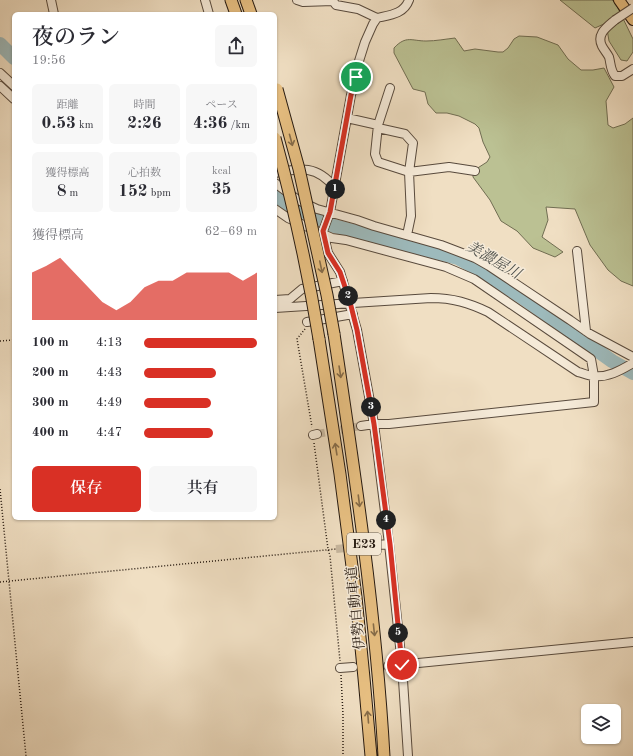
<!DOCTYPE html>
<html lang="ja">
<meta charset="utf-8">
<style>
:root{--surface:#fff;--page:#f7f7f7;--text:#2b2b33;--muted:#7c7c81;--accent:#d93025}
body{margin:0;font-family:"Old Standard TT","Noto Serif JP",serif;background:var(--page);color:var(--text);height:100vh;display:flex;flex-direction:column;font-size:15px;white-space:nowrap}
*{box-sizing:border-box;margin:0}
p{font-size:13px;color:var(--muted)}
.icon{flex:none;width:22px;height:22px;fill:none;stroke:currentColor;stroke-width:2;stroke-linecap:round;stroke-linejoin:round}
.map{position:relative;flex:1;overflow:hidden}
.details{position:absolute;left:12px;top:12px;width:265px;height:508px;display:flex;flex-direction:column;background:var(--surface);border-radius:6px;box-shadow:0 1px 3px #0004}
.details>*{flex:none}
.buttons{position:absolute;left:581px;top:704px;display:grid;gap:8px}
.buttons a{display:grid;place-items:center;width:40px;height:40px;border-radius:6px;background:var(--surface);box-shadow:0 1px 3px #0004;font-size:20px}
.pin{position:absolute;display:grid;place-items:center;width:34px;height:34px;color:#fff;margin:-17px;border:2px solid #fff;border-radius:50%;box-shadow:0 1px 4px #0007}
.km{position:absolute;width:20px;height:20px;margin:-10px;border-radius:50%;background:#222;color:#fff;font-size:11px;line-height:20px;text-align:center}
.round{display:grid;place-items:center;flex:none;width:42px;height:42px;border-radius:6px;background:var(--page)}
.summary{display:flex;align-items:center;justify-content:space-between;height:68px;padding:0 20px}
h1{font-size:22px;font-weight:600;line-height:30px}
.metrics{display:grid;grid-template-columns:repeat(3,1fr);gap:6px;height:68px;padding:4px 20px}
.metrics div{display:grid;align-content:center;border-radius:6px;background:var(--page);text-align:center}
.metrics b{font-size:17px;font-weight:600}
.metrics small{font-size:11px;font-weight:400}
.metrics p{font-size:11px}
.chart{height:112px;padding:8px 20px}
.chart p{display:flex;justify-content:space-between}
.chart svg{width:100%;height:72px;margin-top:4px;fill:var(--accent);opacity:.7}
.action{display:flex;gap:8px;margin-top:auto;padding:8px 20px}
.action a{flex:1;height:46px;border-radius:6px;background:var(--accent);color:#fff;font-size:16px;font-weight:600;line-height:46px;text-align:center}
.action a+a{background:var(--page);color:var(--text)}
ul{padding:0 20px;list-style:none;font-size:13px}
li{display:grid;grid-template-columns:64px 48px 1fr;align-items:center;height:30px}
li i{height:10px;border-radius:5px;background:var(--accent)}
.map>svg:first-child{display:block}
.green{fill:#bbc193;stroke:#706d52}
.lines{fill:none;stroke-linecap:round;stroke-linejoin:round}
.river{stroke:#9dbabc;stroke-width:14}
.minor-tunnel{stroke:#c7b79f;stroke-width:8;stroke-dasharray:8 4;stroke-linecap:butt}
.minor-casing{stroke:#584a3d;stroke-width:10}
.major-casing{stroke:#251910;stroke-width:12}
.highway-casing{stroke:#251910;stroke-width:13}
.path{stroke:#251910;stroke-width:1.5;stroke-dasharray:1 2;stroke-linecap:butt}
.minor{stroke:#f5ead8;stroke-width:8}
.major{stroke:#e8c082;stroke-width:10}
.highway{stroke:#e8c082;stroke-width:11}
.minor-bridge-casing{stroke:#584a3d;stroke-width:10;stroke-linecap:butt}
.highway-bridge-casing{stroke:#251910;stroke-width:13;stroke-linecap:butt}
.minor-bridge{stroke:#f5ead8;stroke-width:8}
.highway-bridge{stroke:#e8c082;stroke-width:11}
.oneway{stroke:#866c49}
.route-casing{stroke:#fff;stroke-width:8}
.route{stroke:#d93025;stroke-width:5}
.labels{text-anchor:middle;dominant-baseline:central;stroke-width:3;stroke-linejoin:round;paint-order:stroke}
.shield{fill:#f5ead8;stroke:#63584c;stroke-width:1}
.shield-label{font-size:13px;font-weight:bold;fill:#251910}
.street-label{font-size:14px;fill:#251910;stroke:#f5ead8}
.water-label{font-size:15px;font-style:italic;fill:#4f514c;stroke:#f5ead8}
</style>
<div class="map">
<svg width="633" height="756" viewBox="0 0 633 756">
<rect width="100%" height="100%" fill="#f0dfc3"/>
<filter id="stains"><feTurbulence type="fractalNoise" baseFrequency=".005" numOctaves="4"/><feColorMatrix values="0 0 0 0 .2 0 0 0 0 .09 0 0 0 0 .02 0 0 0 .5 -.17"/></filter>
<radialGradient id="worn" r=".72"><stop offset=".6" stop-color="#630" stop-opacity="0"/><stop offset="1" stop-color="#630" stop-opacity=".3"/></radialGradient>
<path class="green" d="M560,0H612L616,4L633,39V52L627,61L621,60L609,41L606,23L595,28Z
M519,36L537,37L558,45L568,59L581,70H593L604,68L614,87L606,101L608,125L613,128L625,124L633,118V286L621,281L608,270L590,245L575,209L546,207L548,220L542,237L563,252L555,257L533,248L517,231L501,221L490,200L473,177V171L487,162L490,157L483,142L479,128L475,124L459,116L447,113H436L428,104L425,92L413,89L394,53V48C406,35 412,41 426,41C436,41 446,39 455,38L464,51L475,49L498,52H503L508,48L514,39Z"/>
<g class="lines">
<path class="river" d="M0,44L14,58
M275,197L279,200L334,226L458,258L482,271L529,302L612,361L633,373"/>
<path class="minor-tunnel" d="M317,434L361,426
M336,549L375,545"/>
<defs>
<path id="minor" d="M51,0L54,14
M205,0L209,14
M297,0L303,2L333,1L336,5L358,9L377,18
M615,20C607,27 596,34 602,46C604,50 607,53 609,57C611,64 610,69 615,76H622L633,69
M0,73L14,86
M0,86L14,99
M390,88L378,125L375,154L378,162L409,172L449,167L475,171
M347,118L378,125
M378,128L405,134L413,143L409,172L411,216L407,235
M275,173C301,168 317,165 335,188
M275,183L298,200L317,209L357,220L374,226L441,245L475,258L489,266L570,320L590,334L633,357
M275,209L288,218L332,238L346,240L446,267L474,279L591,359L594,376V402L389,424H374L361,426
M577,251L586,331
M275,300L290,299L302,289L343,281
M275,308L431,298C453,298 469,303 488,312L578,372C583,373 588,376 593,376C608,378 621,370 633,363
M307,322L353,314
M313,435L317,434
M375,545L389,544
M388,666L633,642
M340,668L353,667
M408,756L402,665L389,544L374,424L357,330L340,272L328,253L323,231L330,212L351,95L356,77L359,61L365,42L373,24L377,18C390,15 404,14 409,0"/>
<path id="major" d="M619,0L633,20"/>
<path id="highway" d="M231,0L236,14
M246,0L251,14
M334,334C355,474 376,614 384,756
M319,339L340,474L356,597L364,678L371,756"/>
</defs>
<use href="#minor" class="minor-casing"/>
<use href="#major" class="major-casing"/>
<use href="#highway" class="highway-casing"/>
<path class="path" d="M305,329L297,339L312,427
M0,341L14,340
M314,443L328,549L330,556L340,661
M0,489L26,756
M0,582L336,549
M341,675L343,715V756"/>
<use href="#minor" class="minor"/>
<use href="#major" class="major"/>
<use href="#highway" class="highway"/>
<defs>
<path id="minor-bridge" d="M615,20L633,8"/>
<path id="highway-bridge" d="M277,89L299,169L327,295L334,334
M275,138C293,204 308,271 319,339"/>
</defs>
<use href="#minor-bridge" class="minor-bridge-casing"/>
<use href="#highway-bridge" class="highway-bridge-casing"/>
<use href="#minor-bridge" class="minor-bridge"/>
<use href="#highway-bridge" class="highway-bridge"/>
</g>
<defs><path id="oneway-shaft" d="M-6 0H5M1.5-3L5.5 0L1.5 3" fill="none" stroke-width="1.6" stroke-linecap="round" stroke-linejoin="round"/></defs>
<g class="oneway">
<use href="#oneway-shaft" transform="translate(291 140) rotate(75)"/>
<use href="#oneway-shaft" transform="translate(321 267) rotate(78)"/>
<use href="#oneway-shaft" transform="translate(340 372) rotate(81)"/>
<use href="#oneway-shaft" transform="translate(336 449) rotate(-99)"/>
<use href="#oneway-shaft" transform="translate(359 501) rotate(83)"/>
<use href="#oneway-shaft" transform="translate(374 630) rotate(84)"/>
<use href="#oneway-shaft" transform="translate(368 717) rotate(-95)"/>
</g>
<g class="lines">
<defs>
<path id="route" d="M356,77L351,95L330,212L323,231L328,253L340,272L350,302L357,330L374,424L390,544L402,665"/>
</defs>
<use href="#route" class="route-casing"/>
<use href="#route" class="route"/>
</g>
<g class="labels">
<rect class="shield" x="347" y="533" width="34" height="22" rx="3"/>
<g class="shield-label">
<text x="364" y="544">E23</text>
</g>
<g class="street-label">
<text transform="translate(356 608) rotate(-96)">伊勢自動車道</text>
</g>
<g class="water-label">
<text transform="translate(493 261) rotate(30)">美濃屋川</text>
</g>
</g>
<rect width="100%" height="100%" filter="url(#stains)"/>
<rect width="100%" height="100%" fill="url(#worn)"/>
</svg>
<div class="buttons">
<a><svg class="icon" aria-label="layers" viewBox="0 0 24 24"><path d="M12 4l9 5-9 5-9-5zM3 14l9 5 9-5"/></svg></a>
</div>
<div class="pin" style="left:356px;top:77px;background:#1e9e55"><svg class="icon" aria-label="arrive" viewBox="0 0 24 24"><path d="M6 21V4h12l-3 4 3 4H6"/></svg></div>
<div class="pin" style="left:402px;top:665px;background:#d93025"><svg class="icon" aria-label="check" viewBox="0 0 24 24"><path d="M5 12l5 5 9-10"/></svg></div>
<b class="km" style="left:335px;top:189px">1</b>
<b class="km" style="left:348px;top:296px">2</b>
<b class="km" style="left:371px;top:407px">3</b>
<b class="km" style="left:386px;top:520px">4</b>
<b class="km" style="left:398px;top:633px">5</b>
<section class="details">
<div class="summary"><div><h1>夜のラン</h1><p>19:56</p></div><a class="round"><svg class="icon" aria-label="share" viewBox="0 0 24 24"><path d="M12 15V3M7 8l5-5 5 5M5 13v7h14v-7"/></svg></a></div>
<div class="metrics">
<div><p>距離</p><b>0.53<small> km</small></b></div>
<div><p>時間</p><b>2:26</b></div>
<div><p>ペース</p><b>4:36<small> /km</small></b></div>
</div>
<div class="metrics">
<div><p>獲得標高</p><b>8<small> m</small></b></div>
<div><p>心拍数</p><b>152<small> bpm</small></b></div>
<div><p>kcal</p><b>35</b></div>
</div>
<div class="chart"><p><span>獲得標高</span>62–69 m</p>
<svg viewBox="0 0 160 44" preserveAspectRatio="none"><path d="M0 44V15L10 11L20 6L30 15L40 24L50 33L60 38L70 33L80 24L90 20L100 20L110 15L120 15L130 15L140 15L150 20L160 15V44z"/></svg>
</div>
<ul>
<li><b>100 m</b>4:13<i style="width:100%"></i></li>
<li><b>200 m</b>4:43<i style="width:64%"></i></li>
<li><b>300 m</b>4:49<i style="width:59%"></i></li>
<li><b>400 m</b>4:47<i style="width:61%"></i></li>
</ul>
<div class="action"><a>保存</a><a>共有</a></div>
</section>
</div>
